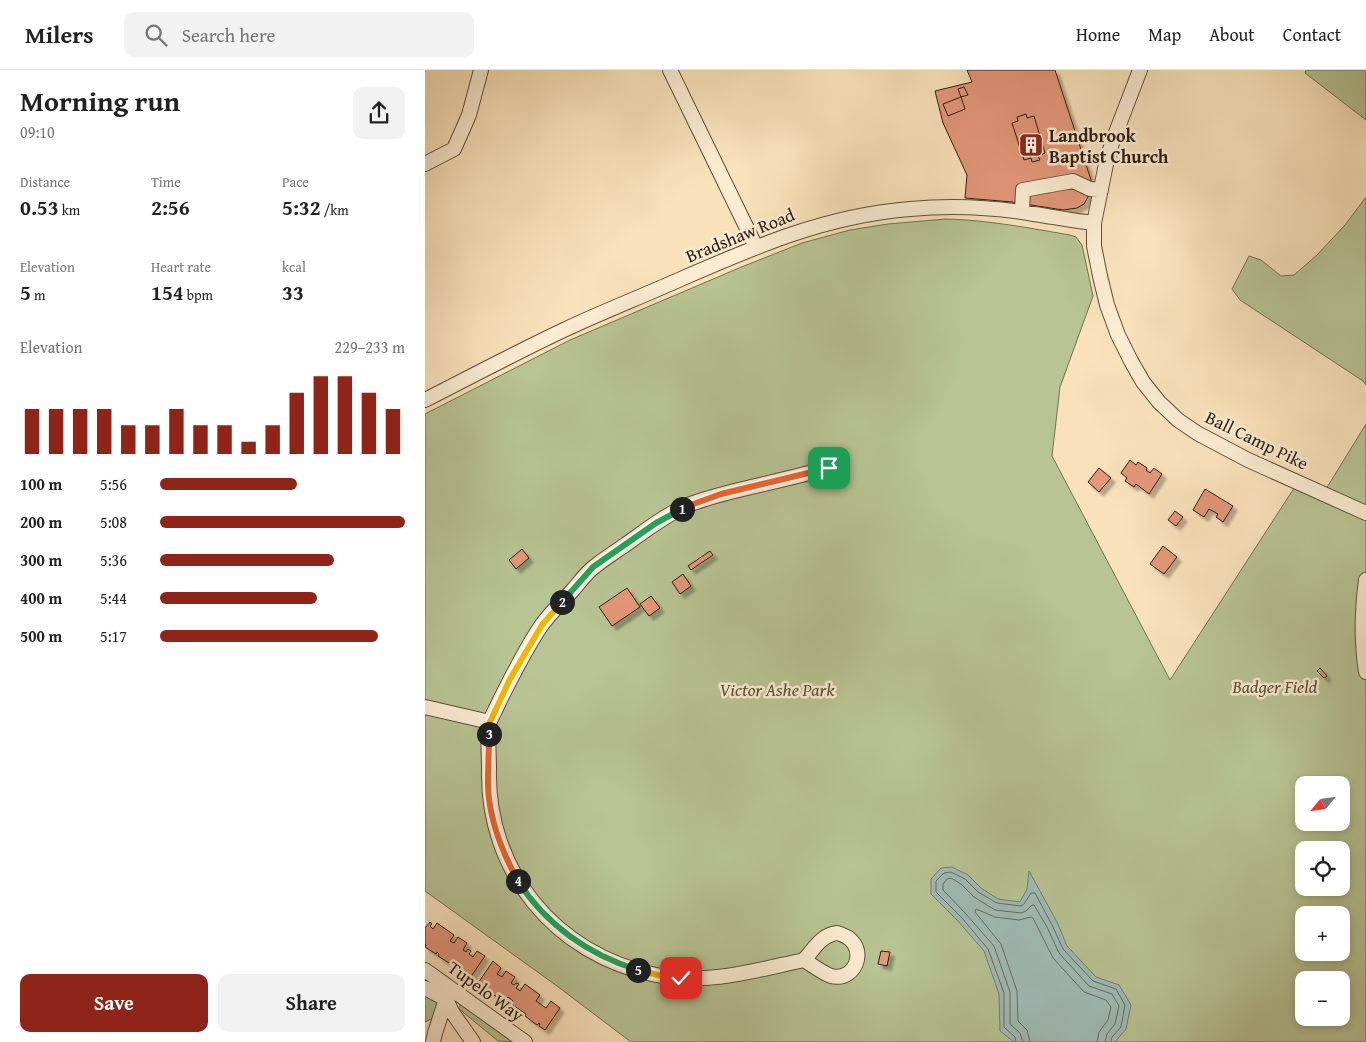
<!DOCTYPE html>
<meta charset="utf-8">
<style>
:root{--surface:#fff;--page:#f2f2f2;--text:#222;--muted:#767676;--line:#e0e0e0;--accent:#8f2418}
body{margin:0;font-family:"Gentium Book Plus",serif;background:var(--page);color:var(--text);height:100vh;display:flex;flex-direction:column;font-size:19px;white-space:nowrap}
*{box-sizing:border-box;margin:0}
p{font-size:16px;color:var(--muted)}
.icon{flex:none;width:28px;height:28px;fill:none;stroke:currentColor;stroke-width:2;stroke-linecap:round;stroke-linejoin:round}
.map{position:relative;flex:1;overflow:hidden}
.side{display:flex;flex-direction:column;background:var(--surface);width:425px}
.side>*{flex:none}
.needle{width:32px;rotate:241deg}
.tools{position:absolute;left:870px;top:706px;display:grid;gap:10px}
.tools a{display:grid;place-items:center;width:55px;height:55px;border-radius:10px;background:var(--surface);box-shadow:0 2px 8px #0003;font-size:25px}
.pin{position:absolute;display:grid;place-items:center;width:42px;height:42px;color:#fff;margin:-21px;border-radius:10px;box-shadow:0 2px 8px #0006}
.km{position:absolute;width:25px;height:25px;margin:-12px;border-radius:50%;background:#222;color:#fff;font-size:14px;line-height:25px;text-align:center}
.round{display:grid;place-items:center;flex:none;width:52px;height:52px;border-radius:10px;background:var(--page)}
.headline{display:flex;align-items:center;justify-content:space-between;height:85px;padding:0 20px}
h1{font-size:28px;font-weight:800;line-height:38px}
.metrics{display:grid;grid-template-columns:repeat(3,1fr);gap:8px;height:85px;padding:5px 20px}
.metrics div{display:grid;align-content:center}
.metrics b{font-size:21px;font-weight:800}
.metrics small{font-size:14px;font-weight:400}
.metrics p{font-size:14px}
.chart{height:140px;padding:10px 20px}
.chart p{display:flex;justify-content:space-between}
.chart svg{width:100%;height:90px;margin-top:5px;stroke:var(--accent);stroke-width:6}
.action{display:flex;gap:10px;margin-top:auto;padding:10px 20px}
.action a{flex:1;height:58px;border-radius:10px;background:var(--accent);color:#fff;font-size:20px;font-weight:800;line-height:58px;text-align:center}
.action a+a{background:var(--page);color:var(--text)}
ul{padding:0 20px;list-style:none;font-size:16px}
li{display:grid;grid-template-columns:80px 60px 1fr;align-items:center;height:38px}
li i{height:12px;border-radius:6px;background:var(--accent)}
header{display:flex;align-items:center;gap:30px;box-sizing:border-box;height:70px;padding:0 25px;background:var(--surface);border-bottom:1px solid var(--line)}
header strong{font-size:24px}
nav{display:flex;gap:28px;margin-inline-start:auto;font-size:18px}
.search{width:350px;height:45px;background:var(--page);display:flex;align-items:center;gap:12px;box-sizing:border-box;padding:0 18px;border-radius:10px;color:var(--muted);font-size:19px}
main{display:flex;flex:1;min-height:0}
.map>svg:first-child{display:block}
.green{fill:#b8c494;stroke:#727052;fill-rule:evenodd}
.water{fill:#a0bcb7;stroke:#727c74}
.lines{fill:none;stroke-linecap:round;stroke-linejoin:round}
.shore{stroke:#666c63;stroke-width:1}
.building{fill:#e49779;stroke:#2c1c0f;filter:url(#shadow)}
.minor-casing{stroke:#5f4e3a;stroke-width:16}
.minor{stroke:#fbecd2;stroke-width:14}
.split-1-casing{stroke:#fff;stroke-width:10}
.split-2-casing{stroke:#fff;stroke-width:10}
.split-3-casing{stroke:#fff;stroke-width:10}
.split-4-casing{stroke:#fff;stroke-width:10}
.split-5-casing{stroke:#fff;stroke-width:10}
.split-6-casing{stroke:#fff;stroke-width:10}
.split-1{stroke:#f0652b;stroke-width:6}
.split-2{stroke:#22a559;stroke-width:6}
.split-3{stroke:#f5b400;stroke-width:6}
.split-4{stroke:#f0652b;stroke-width:6}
.split-5{stroke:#22a559;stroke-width:6}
.split-6{stroke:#f5b400;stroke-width:6}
.labels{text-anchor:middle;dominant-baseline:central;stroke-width:5;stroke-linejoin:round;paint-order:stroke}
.poi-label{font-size:18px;font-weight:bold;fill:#2c1c0f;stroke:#fbecd2;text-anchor:start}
.street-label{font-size:18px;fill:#2c1c0f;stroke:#fbecd2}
.park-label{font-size:18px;font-style:italic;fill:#564e37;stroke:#fbecd2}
</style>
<header>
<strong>Milers</strong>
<div class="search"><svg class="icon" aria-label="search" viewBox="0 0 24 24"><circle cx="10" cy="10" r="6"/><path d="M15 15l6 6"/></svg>Search here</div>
<nav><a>Home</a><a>Map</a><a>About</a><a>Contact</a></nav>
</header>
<main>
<section class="side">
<div class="headline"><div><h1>Morning run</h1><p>09:10</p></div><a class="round"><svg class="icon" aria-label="share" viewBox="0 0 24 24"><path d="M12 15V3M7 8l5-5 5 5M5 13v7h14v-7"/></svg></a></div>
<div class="metrics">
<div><p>Distance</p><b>0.53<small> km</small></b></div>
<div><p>Time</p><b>2:56</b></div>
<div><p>Pace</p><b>5:32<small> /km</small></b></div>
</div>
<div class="metrics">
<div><p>Elevation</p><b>5<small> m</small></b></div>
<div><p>Heart rate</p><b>154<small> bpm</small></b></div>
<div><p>kcal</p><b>33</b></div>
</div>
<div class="chart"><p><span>Elevation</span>229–233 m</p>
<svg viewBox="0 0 160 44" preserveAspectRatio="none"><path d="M5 44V22M15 44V22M25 44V22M35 44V22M45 44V30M55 44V30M65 44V22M75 44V30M85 44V30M95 44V38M105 44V30M115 44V14M125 44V6M135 44V6M145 44V14M155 44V22"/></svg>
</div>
<ul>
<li><b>100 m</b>5:56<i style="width:56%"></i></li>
<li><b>200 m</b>5:08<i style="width:100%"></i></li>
<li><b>300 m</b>5:36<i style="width:71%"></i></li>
<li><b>400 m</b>5:44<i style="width:64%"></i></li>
<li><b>500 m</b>5:17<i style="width:89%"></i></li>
</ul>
<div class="action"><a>Save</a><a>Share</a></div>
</section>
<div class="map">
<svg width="941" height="972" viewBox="0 0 941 972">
<defs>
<filter id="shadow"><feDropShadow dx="4.5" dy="4.5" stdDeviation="1" flood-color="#0004"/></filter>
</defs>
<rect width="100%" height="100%" fill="#f9e2ba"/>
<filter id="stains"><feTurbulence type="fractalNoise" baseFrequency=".004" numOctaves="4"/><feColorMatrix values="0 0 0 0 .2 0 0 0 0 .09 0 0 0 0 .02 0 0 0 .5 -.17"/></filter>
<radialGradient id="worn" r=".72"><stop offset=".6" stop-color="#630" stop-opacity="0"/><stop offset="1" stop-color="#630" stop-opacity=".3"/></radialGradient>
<path class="green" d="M881,0H941V50L880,3Z
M941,127V315L938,311L815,230L807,219L824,186L836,190L856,206L869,205L892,185L920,155Z
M521,149C563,150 604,158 645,165L651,167L657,175L668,226L635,317L627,386L745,610L873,412L941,443V972H206L132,916L0,821V344L145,270L314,198L377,173L425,160L463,154ZM879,715H916V752H879ZM879,780H916V818H879ZM879,845H916V882H879ZM879,910H916V948H879Z
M941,354V437L901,419Z
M0,925L14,932L8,948L0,952Z
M37,933L92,972L73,971L33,938Z"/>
<path class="water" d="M527,797L543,805L556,818L573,829L595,832L602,819L604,801L632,852L642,876L671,907L694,915L706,935L701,959L690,972H589L575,961L574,924L559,881L533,851L506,824V809L516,798Z"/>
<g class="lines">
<path class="shore" d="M591,972L590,967L579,957V923L563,879L537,848L511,822V811L519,803L526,802L540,809L553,822L572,833L596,836L599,834L606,823H610L627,855L638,879L668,911L691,919L700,935L696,957L687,967L686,972
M598,972L595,963L585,954V922L569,876L541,844L518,820V814L522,809L526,808L536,814L549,827L570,840L596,843L601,841L607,835H609L622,857L634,883L664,916L687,924L694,936L690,954L682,964L680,972
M605,972L602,960L593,951L592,921L576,874L550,842L551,839L570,847L594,850L606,847L608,848L628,888L659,922L681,930L686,937L683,950L674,962L672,972"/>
</g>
<path class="building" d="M542,0H630L667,113L663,127L659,134L652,138L638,140L587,132L540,128L542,105L518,53L510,21L547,12Z
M539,17L543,25L536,27L533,19Z
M536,27L540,39L523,46L518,34Z
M601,44L602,48L609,46L620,83L613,86L615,90L607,92L606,88L599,90L587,53L593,51L592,47Z
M705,390L711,395L713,392L722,398L721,400L725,403L729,398L737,404L724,424L711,414L709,417L700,411L702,408L696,403Z
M674,398L686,408L674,422L663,412Z
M780,419L808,436L798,452L791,447L793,444L784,439L779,447L768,440Z
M750,441L758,447L751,456L743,450Z
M738,476L752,487L739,504L725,494Z
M97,479L104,488L91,499L84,490Z
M285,481L288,485L266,500L263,496Z
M258,504L266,516L255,524L247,512Z
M202,518L215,537L187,556L174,537Z
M226,526L235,538L224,546L215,534Z
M895,598L902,606L899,608L892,601Z
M5,852L7,854L5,856L8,859L12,853L29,865L25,871L29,873L33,867L42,873L38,880L41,882L43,879L46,881L44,884L48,887L52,881L60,886L45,908L40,904L41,902L39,901L38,903L26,894L27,893L25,892L24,893L13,886L14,884L12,882L11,884L0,877L1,875L0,874V858Z
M456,881L465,882L462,896L453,894Z
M68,891L76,898L72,904L77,907L81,901L90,907L86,913L89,915L91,913L94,914L91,918L95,921L100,914L115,925L111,931L121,938L126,931L135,938L120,960L114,956L115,954L114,953L112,955L100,946L101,944L86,934L88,931L83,927L80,932L74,928L75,926L73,925L72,927L60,919L61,917L60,915L58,917L53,913Z"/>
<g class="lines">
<defs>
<path id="minor" d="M245,0L331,177
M715,0L687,73L681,94L669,153V176L675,206L682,235L693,265L706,291L718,312L734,332L753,350L772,363L823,390L941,443
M0,94L29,79L44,45L56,0
M597,142L598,120L648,111L665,119L676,120
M0,330C47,306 94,281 141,259C177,242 213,228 249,212C327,178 398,146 485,139C526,135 568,137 609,144C629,147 648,151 669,153
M941,510C937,540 936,571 941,602
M0,637L65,652
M412,863C446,871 433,913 406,906C399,904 386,894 379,890C389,879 396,865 412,863Z
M379,890C328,901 283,915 231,905C130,885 61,800 64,698C64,686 62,660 65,651C68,644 72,637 75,630C87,606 101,578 116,556C125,543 137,532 147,521C154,513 161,503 169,497C179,489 190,482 200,475C220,461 240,445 263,435C283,427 305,422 326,417C352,411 378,405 403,398
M0,900L100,972
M0,918L21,929L27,942L48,972
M8,972L10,963L22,926"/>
</defs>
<use href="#minor" class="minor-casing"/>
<use href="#minor" class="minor"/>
</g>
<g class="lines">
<defs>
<path id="split-1" d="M257,439L263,436L296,424L404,398"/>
<path id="split-2" d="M137,532L168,497L231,453L257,439"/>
<path id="split-3" d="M64,664L65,652L85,609L117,555L137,532"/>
<path id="split-4" d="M64,664C64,681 63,698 63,715C64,749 77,782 93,811"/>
<path id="split-5" d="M93,811C121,855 164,885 213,900"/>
<path id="split-6" d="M213,900L233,905L256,908"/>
</defs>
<use href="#split-1" class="split-1-casing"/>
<use href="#split-2" class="split-2-casing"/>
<use href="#split-3" class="split-3-casing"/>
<use href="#split-4" class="split-4-casing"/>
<use href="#split-5" class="split-5-casing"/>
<use href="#split-6" class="split-6-casing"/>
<use href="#split-1" class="split-1"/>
<use href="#split-2" class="split-2"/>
<use href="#split-3" class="split-3"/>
<use href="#split-4" class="split-4"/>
<use href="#split-5" class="split-5"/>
<use href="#split-6" class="split-6"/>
</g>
<defs>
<symbol id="building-square" viewBox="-11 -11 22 22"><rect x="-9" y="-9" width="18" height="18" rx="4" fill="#8f2418" stroke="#fbecd2"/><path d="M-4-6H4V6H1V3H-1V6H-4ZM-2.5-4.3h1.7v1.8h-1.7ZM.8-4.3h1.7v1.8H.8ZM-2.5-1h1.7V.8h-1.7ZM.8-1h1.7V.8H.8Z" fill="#fff"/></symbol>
</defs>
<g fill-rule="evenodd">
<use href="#building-square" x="592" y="61" width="28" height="28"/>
</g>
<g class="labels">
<g class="poi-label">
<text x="624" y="65">Landbrook<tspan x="624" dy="21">Baptist Church</tspan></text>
</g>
<g class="street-label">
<text transform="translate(315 165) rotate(-22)">Bradshaw Road</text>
<text transform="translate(832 370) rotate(26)">Ball Camp Pike</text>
<text transform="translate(61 921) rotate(36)">Tupelo Way</text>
</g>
<g class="park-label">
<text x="850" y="616">Badger Field</text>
<text x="352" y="619">Victor Ashe Park</text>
</g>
</g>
<rect width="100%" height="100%" filter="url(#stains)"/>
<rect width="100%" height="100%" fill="url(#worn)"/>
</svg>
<div class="tools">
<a><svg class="needle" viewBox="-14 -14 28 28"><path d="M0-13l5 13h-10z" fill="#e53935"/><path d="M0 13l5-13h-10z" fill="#767676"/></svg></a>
<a><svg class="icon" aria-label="locate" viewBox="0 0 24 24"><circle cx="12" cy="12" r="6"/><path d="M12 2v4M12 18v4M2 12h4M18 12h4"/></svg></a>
<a>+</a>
<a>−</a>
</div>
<div class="pin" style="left:404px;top:398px;background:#1e9e55"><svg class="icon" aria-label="arrive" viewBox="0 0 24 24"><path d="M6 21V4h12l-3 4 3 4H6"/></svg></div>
<div class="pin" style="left:256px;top:908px;background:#d93025"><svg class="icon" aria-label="check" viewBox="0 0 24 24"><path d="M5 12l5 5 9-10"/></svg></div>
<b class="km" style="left:257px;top:439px">1</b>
<b class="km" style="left:137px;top:532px">2</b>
<b class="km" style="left:64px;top:664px">3</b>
<b class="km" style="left:93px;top:811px">4</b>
<b class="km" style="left:213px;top:900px">5</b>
</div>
</main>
